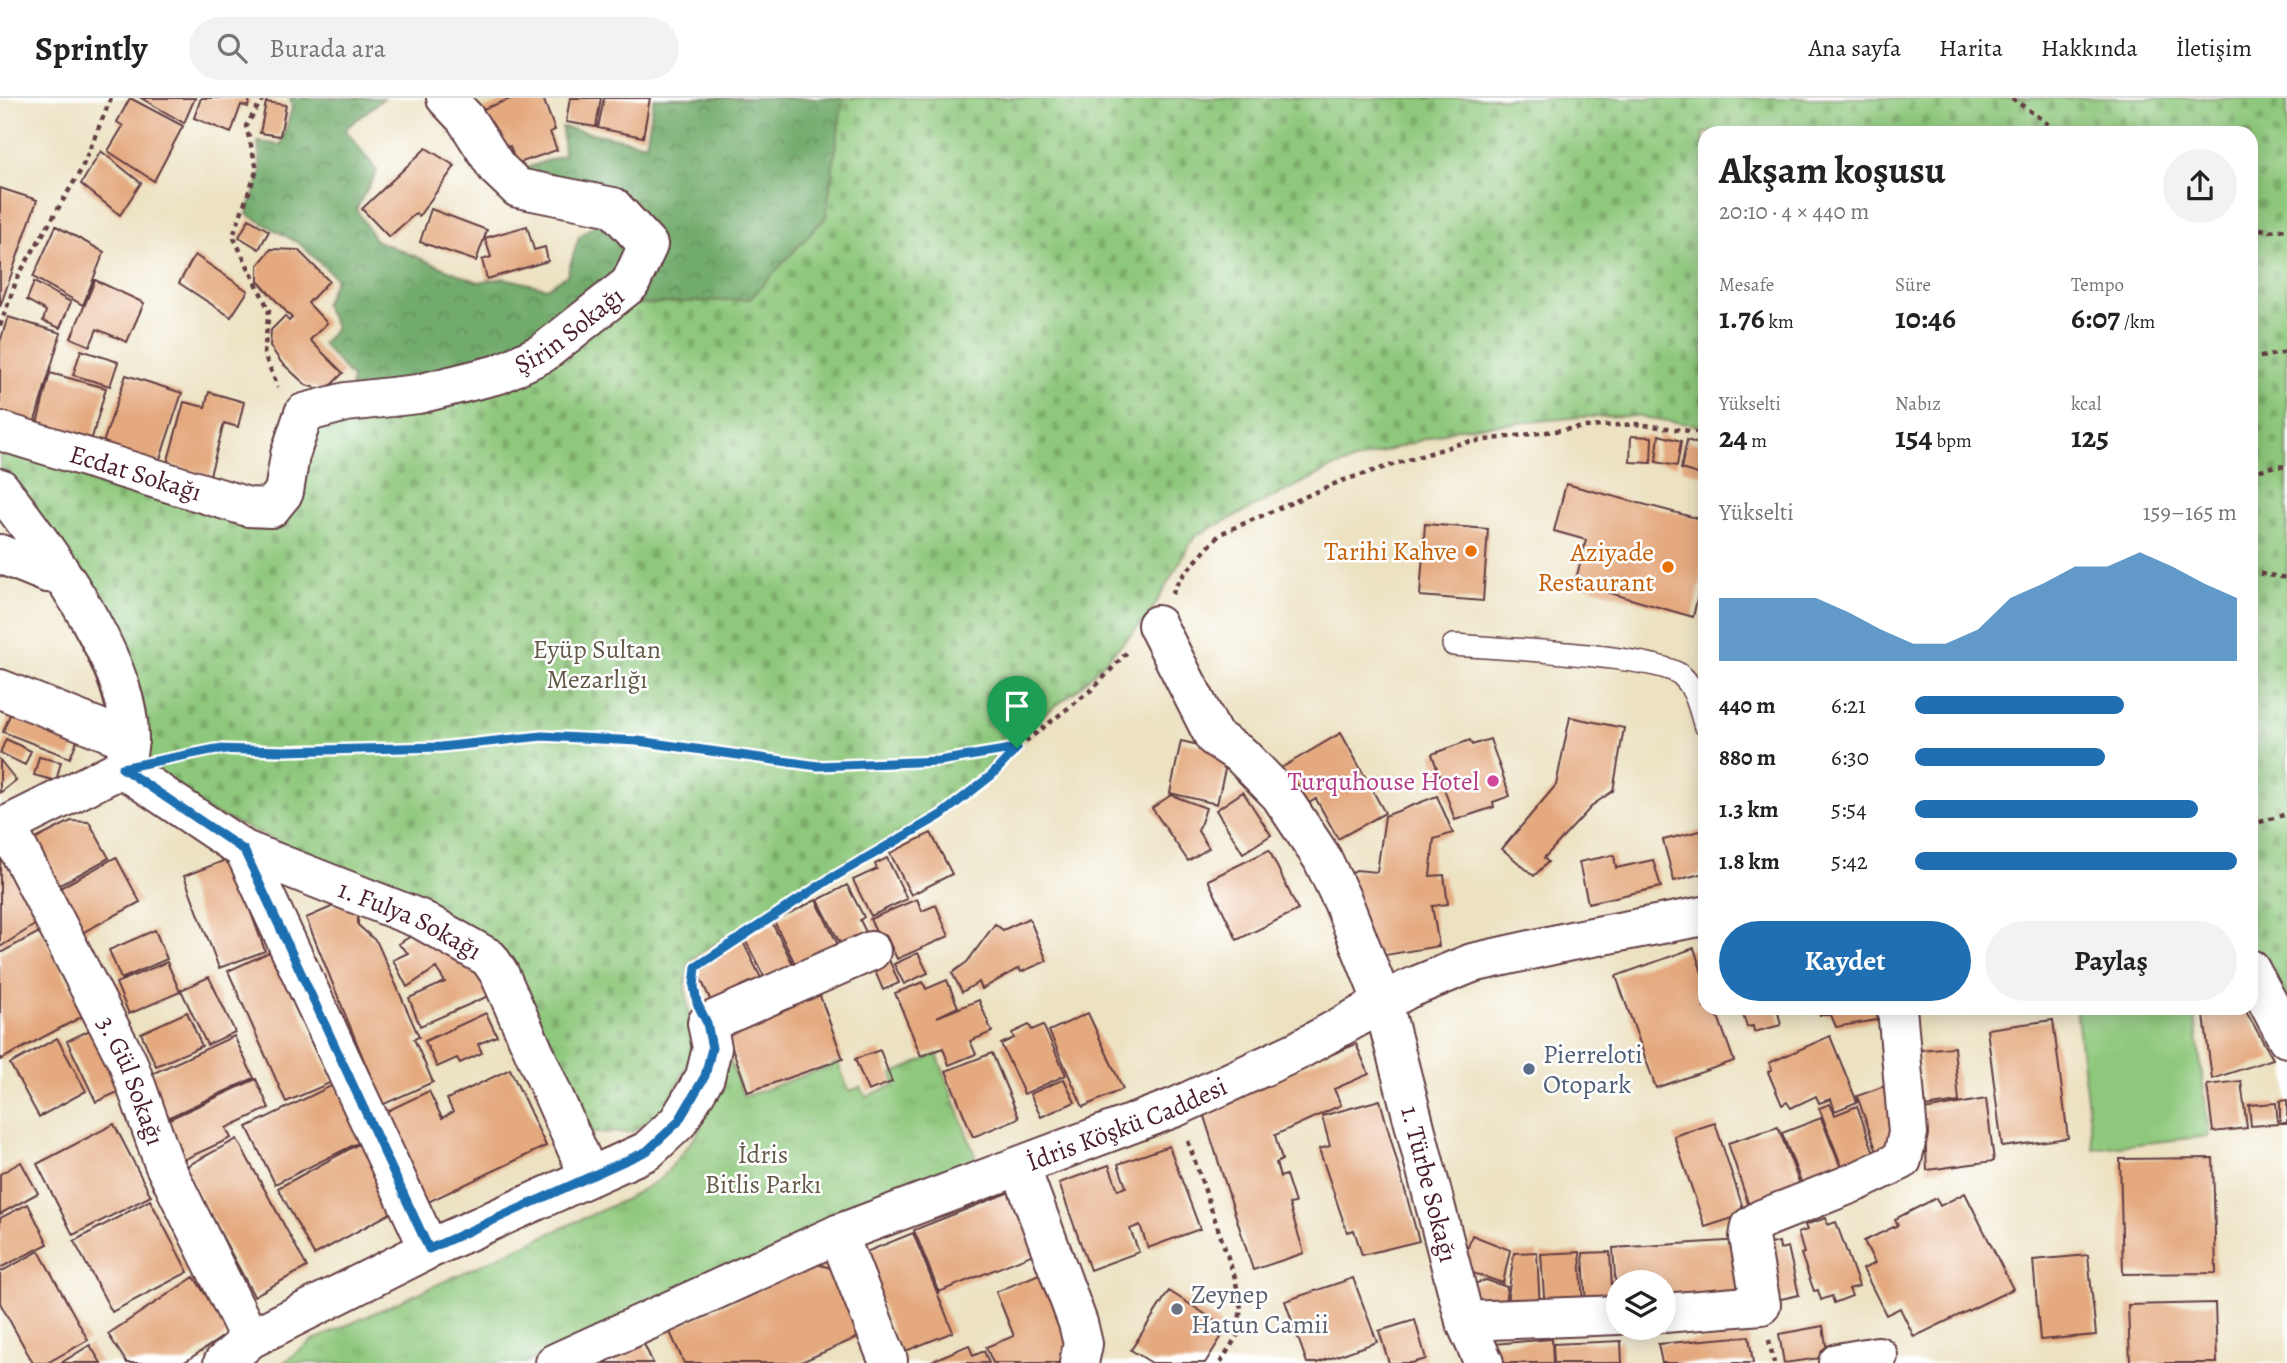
<!DOCTYPE html>
<html lang="tr">
<meta charset="utf-8">
<style>
:root{--surface:#fff;--page:#f2f2f2;--text:#222;--muted:#767676;--line:#e0e0e0;--accent:#1f6fb2}
body{margin:0;font-family:Alegreya,serif;background:var(--page);color:var(--text);height:100vh;display:flex;flex-direction:column;font-size:26px;white-space:nowrap}
*{box-sizing:border-box;margin:0}
p{font-size:23px;color:var(--muted)}
.icon{flex:none;width:38px;height:38px;fill:none;stroke:currentColor;stroke-width:2;stroke-linecap:round;stroke-linejoin:round}
.map{position:relative;flex:1;overflow:hidden}
.sheet{position:absolute;left:1698px;top:28px;width:560px;height:889px;display:flex;flex-direction:column;background:var(--surface);border-radius:21px;box-shadow:0 4px 18px #0003}
.sheet>*{flex:none}
.buttons{position:absolute;left:1606px;top:1172px;display:grid;gap:14px}
.buttons a{display:grid;place-items:center;width:70px;height:70px;border-radius:50%;background:var(--surface);box-shadow:0 4px 18px #0003;font-size:35px}
.pin{position:absolute;display:grid;place-items:center;width:60px;height:60px;color:#fff;margin:-72px -30px;border-radius:50% 50% 50% 0;rotate:-45deg;box-shadow:0 0 7px #0007}
.pin .icon{rotate:45deg}
.round{display:grid;place-items:center;flex:none;width:74px;height:74px;border-radius:37px;background:var(--page)}
.headline{display:flex;align-items:center;justify-content:space-between;height:119px;padding:0 21px}
h1{font-size:38px;font-weight:700;line-height:52px}
.stats{display:grid;grid-template-columns:repeat(3,1fr);gap:10px;height:119px;padding:7px 21px}
.stats div{display:grid;align-content:center}
.stats b{font-size:30px;font-weight:700}
.stats small{font-size:19px;font-weight:400}
.stats p{font-size:19px}
.chart{height:196px;padding:14px 21px}
.chart p{display:flex;justify-content:space-between}
.chart svg{width:100%;height:126px;margin-top:7px;fill:var(--accent);opacity:.7}
.button{display:flex;gap:14px;margin-top:auto;padding:14px 21px}
.button a{flex:1;height:80px;border-radius:42px;background:var(--accent);color:#fff;font-size:28px;font-weight:700;line-height:80px;text-align:center}
.button a+a{background:var(--page);color:var(--text)}
ul{padding:0 21px;list-style:none;font-size:23px}
li{display:grid;grid-template-columns:112px 84px 1fr;align-items:center;height:52px}
li i{height:18px;border-radius:9px;background:var(--accent)}
header{display:flex;align-items:center;gap:42px;box-sizing:border-box;height:98px;padding:0 35px;background:var(--surface);border-bottom:2px solid var(--line)}
header strong{font-size:33px}
nav{display:flex;gap:38px;margin-inline-start:auto;font-size:24px}
.search{width:490px;height:63px;background:var(--page);display:flex;align-items:center;gap:18px;box-sizing:border-box;padding:0 24px;border-radius:38px;color:var(--muted);font-size:26px}
.map>svg:first-child{display:block}
.grass{fill:#8ec87c;stroke:#6c7454;stroke-width:2}
.forest{fill:url(#forest-crowns);stroke:#5e664c;stroke-width:2}
.cemetery{fill:url(#cemetery-stones);stroke:#6c7454;stroke-width:2}
.park{fill:url(#park-tufts);stroke:#6c7454;stroke-width:2}
.building{fill:#e4a97e}
.lines{fill:none;stroke-linecap:round;stroke-linejoin:round}
.service-casing{stroke:#623c42;stroke-width:24}
.minor-casing{stroke:#623c42;stroke-width:42}
.path{stroke:#623c42;stroke-width:4.5;stroke-dasharray:5 5;stroke-linecap:butt}
.service{stroke:#fff;stroke-width:21}
.minor{stroke:#fff;stroke-width:38}
.route-casing{stroke:#fff;stroke-width:14}
.route{stroke:#1f6fb2;stroke-width:9}
.food-dot{fill:#e8710a;stroke:#fff;stroke-width:2.5}
.hotel-dot{fill:#d1479c;stroke:#fff;stroke-width:2.5}
.service-dot{fill:#5c6f8a;stroke:#fff;stroke-width:2.5}
.worship-dot{fill:#6b7280;stroke:#fff;stroke-width:2.5}
.labels{text-anchor:middle;dominant-baseline:central;stroke-width:5;stroke-linejoin:round;paint-order:stroke}
.street-label{font-size:26px;fill:#4a1f2b;stroke:#fff}
.food-label{font-size:26px;fill:#c56008;stroke:#fff;text-anchor:end}
.park-label{font-size:26px;fill:#625a47;stroke:#fff}
.hotel-label{font-size:26px;fill:#b23c85;stroke:#fff;text-anchor:end}
.service-label{font-size:26px;fill:#4e5e75;stroke:#fff;text-anchor:start}
.worship-label{font-size:26px;fill:#5b616d;stroke:#fff;text-anchor:start}
</style>
<header>
<strong>Sprintly</strong>
<div class="search"><svg class="icon" aria-label="search" viewBox="0 0 24 24"><circle cx="10" cy="10" r="6"/><path d="M15 15l6 6"/></svg>Burada ara</div>
<nav><a>Ana sayfa</a><a>Harita</a><a>Hakkında</a><a>İletişim</a></nav>
</header>
<div class="map">
<svg width="2287" height="1265" viewBox="0 0 2287 1265">
<defs>
<pattern id="forest-crowns" width="20" height="18" patternUnits="userSpaceOnUse" patternTransform="scale(1.75)"><rect width="20" height="18" fill="#72ac6c"/><path d="M2 6a3 3 0 1 1 6 0M12 15a3 3 0 1 1 6 0" fill="none" stroke="#608b59"/></pattern>
<pattern id="cemetery-stones" width="16" height="16" patternUnits="userSpaceOnUse" patternTransform="scale(1.75)"><rect width="16" height="16" fill="#8ec87c"/><path d="M2 7V4a2 2 0 0 1 4 0v3zM10 15v-3a2 2 0 0 1 4 0v3z" fill="#7cab6b"/></pattern>
<pattern id="park-tufts" width="24" height="20" patternUnits="userSpaceOnUse" patternTransform="scale(1.75)"><rect width="24" height="20" fill="#8ec87c"/><path d="M3 7l-1-3M5 7V3M7 7l1-3M15 17l-1-3M17 17v-4M19 17l1-3" fill="none" stroke="#7cab6b"/></pattern>
</defs>
<rect width="100%" height="100%" fill="#fff"/>
<filter id="ink" filterUnits="userSpaceOnUse"><feTurbulence type="fractalNoise" baseFrequency=".0143" numOctaves="2"/><feDisplacementMap in="SourceGraphic" scale="14" xChannelSelector="R" yChannelSelector="G"/><feConvolveMatrix kernelMatrix="1 2 1 2 8 2 1 2 1" color-interpolation-filters="sRGB"/></filter>
<filter id="wash" filterUnits="userSpaceOnUse"><feTurbulence type="fractalNoise" baseFrequency=".00686" numOctaves="4" result="noise"/><feDisplacementMap in="SourceGraphic" scale="28" xChannelSelector="R" yChannelSelector="G"/><feGaussianBlur stdDeviation="1.57" result="paint"/><feColorMatrix in="noise" values="0 0 0 0 0 0 0 0 0 0 0 0 0 0 0 0 0 1.4 0 .05"/><feComposite in="paint" operator="in"/></filter>
<g filter="url(#wash)">
<rect width="100%" height="100%" fill="#ece2c2"/>
<path class="grass" d="M2076,910H2194L2209,1038L2093,1051Z"/>
<path class="forest" d="M290,0H384L345,31L377,73L356,111L375,142L478,184L504,180L547,190L567,177L579,139L608,116L639,148L625,180L492,270L351,293L352,280L322,246L336,230L324,207L336,180L300,146L247,116L261,74L258,44L281,47L292,10Z
M654,0H843L826,119L750,201L625,207L662,150L523,71L564,57L562,29L646,46Z"/>
<path class="cemetery" d="M843,0H2287V929L2250,874V35H1704V328L1633,318L1583,319L1460,330L1332,370L1195,438L1148,519L1077,592L1008,643L982,677L940,714L812,782L689,863L685,889L695,951L666,1010L632,1034L593,1035L524,892L351,776L200,709L153,680L142,648L0,372V350L273,427L313,332L625,207L750,201L826,119Z"/>
<path class="park" d="M937,956L978,1066L686,1191L526,1265H283L312,1243L622,1103L662,1080L698,1035L729,960L744,999L838,965L849,993L861,989L866,999L895,986L892,976Z"/>
<g id="blocks">
<path class="building" d="M130,0L183,28L154,83L108,53L123,28L117,24Z
M141,0H195L184,25Z
M201,0H250L248,9L241,7L231,35L194,20Z
M513,0H543L555,32L550,34L557,52L516,66L510,48L498,52L483,11Z
M570,0H601L596,29L566,24Z
M604,0H650L643,39L598,30Z
M266,4L286,7L280,38L260,35Z
M426,50L455,68L419,118L416,115L389,139L362,111Z
M101,53L141,85L120,117L81,86Z
M0,90L37,102L0,209Z
M431,111L487,132L476,163L420,144Z
M249,121L269,133L259,151L239,139Z
M56,128L104,154L83,207L33,179Z
M527,128L534,152L545,149L548,163L487,181L482,162L491,159L485,140Z
M271,151L298,152L329,183L308,205L327,225L310,242L343,275L325,293L306,287L281,264L270,248L271,232L285,218L289,223L292,220L258,183V167Z
M195,157L248,193L231,219L179,185Z
M95,182L144,205L127,244L97,231L90,248L71,240Z
M34,184L71,204L60,230L43,223L46,213L27,202Z
M8,219L61,235L34,326L0,316V244Z
M81,252L118,264L110,288L73,277Z
M50,275L106,290L92,340L37,326Z
M126,277L182,295L158,367L102,348Z
M209,294L244,304L238,329L224,325L210,377L167,366L184,304L205,309Z
M1659,337L1681,343L1677,368L1656,364Z
M1631,338L1652,339L1651,365L1630,364Z
M1687,342L1704,348V378L1681,371Z
M1566,386L1704,422V471L1693,519L1575,485L1586,442L1554,433Z
M1425,426L1488,431L1483,503L1420,498Z
M13,609L80,635L70,660L3,634Z
M1570,619L1624,630L1613,693L1594,706L1544,760L1548,764L1534,778L1502,751L1556,687Z
M1341,635L1385,715L1338,741L1316,701L1304,708L1281,670Z
M6,641L31,653L25,667L0,655Z
M1490,641L1510,698L1493,704L1494,709L1455,722L1432,656L1470,642L1472,647Z
M1181,643L1229,654L1217,706L1170,695Z
M39,659L61,664L56,683L34,677Z
M0,662L16,682L0,695Z
M1243,694L1271,737L1243,755L1216,712Z
M1171,697L1206,710L1198,733L1209,750L1188,763L1152,710Z
M1437,698L1453,735L1434,741L1430,778L1444,777L1448,806L1432,808L1439,848L1374,859L1341,782L1356,772L1377,774L1385,718Z
M71,723L89,724L109,760L56,789L32,743Z
M1704,732V775L1674,783L1663,742Z
M931,735L952,776L911,797L890,755Z
M1269,752L1298,812L1237,842L1208,782Z
M1614,757L1616,770L1653,762L1661,789L1588,805L1579,764Z
M0,759L41,823L0,849Z
M116,759L140,804L82,835L58,791Z
M231,760L265,853L219,870L184,778Z
M887,760L907,801L871,818L853,782L877,771L875,766Z
M847,787L864,819L860,822L871,844L846,857L818,802Z
M917,801L922,813L936,807L949,838L897,861L886,837L879,840L870,821Z
M816,802L841,853L802,880L774,823Z
M336,807L358,809V827L377,844L419,939L414,941L433,984L382,1007L306,820Z
M1029,820L1047,863L1021,874L1019,870L982,891L979,884L962,894L952,875L967,864L995,826L1003,832Z
M772,825L800,880L772,894L744,840Z
M425,830L460,853L493,896L420,928L409,900L445,884L436,870L407,889L393,862L408,855L398,846Z
M155,832L167,861L121,881L109,852Z
M41,833L85,917L0,962V855Z
M742,842L765,888L716,914L698,875Z
M1694,850L1704,881V910H1715L1734,963L1656,990L1616,878Z
M274,852L332,984L286,1004L228,873Z
M885,852L899,885L883,892L869,859Z
M918,855L928,875L904,886L894,866Z
M167,864L180,894L129,916L116,885Z
M209,879L235,934L207,947L181,892Z
M947,882L958,909L937,919L979,902L992,934L970,943L976,956L949,967L943,950L921,958L895,895L923,884L926,891Z
M819,895L843,961L748,994L725,930Z
M1741,910H1777L1781,927L1754,934L1753,928L1747,929Z
M1822,910H1877V922L1836,929L1831,917H1820Z
M2203,910H2244L2273,961L2212,981Z
M187,914L202,948L156,968L141,935Z
M486,915L497,938L478,946L482,955L460,965L457,960L437,969L425,943Z
M1088,915L1123,991L1083,1009L1049,933Z
M2053,922L2068,1040L2002,1049L1987,931Z
M1029,927L1032,932L1043,927L1066,977L1024,996L1001,946L1014,940L1012,935Z
M90,932L120,993L96,1004L67,943Z
M234,938L254,980L165,1021L145,979Z
M1830,938L1857,1004L1835,1013L1831,1001L1819,1005L1816,998L1791,1010L1787,1004L1782,1007L1768,974L1772,971L1769,965Z
M57,940L86,993L39,1019L10,966Z
M1356,946L1369,976L1334,991L1341,1007L1275,1037L1282,1062L1276,1065L1280,1079L1286,1077L1295,1105L1289,1106L1304,1155L1253,1172L1202,1012Z
M1954,949L1959,1004L1924,1009L1920,952Z
M880,952L892,984L868,993L855,961Z
M992,955L1019,1020L973,1039L946,973Z
M510,971L546,1048L424,1106L381,1016L429,993L442,1020L453,1014L447,1001Z
M256,981L269,1010L226,1030L231,1040L183,1062L165,1023Z
M1064,981L1075,1004L1041,1019L1030,996Z
M2241,983L2247,1030L2213,1034L2207,987Z
M1893,985L1897,1057L1881,1065L1857,998Z
M335,986L364,1042L275,1086L247,1029Z
M1986,1001L1994,1063L1927,1072L1924,1012Z
M1380,1002L1419,1143L1362,1157L1354,1132L1347,1134L1319,1051L1330,1048L1322,1018Z
M2287,1002V1025H2280V1003Z
M2276,1005L2278,1026L2251,1028L2249,1007Z
M1830,1006L1835,1017L1857,1008L1878,1066L1846,1079L1819,1010Z
M1821,1020L1845,1080L1806,1096L1782,1035Z
M1715,1025L1745,1116L1705,1129L1674,1038Z
M114,1026L151,1098L73,1137L37,1066Z
M1778,1029L1804,1097L1751,1114L1728,1045Z
M237,1041L307,1169L254,1198L185,1069Z
M364,1043L400,1110L314,1157L278,1090Z
M1169,1048L1200,1131L1148,1150L1140,1127L1130,1131L1139,1154L1090,1172L1059,1085L1109,1067L1118,1092L1126,1089L1118,1066Z
M2213,1060L2216,1175L2123,1176L2120,1061Z
M21,1064L38,1095L0,1116V1076Z
M1015,1092L1036,1155L939,1194L914,1132Z
M1965,1095L2013,1191L1914,1239L1900,1210L1886,1217L1863,1171L1875,1165L1864,1143L1898,1127L1895,1121L1936,1100L1940,1108Z
M150,1102L188,1174L112,1214L74,1143Z
M28,1106L48,1146L0,1170V1120Z
M1826,1120L1828,1127L1836,1124L1859,1188L1849,1191L1852,1198L1834,1205L1832,1198L1821,1202L1818,1192L1814,1193L1801,1156L1804,1155L1798,1135L1807,1132L1805,1127Z
M913,1135L953,1234L901,1255L861,1156Z
M1472,1137L1510,1152L1503,1185L1461,1171Z
M1742,1142L1745,1200L1664,1205V1185H1619L1617,1205L1613,1150Z
M1779,1144L1780,1151L1788,1149L1799,1197L1772,1203L1759,1149Z
M39,1153L88,1242L47,1265H33L0,1205V1174Z
M1537,1154L1540,1211L1506,1213L1514,1155Z
M1580,1154L1583,1209L1545,1212L1541,1156Z
M1610,1154L1613,1208L1586,1209L1583,1155Z
M2088,1157L2096,1237L2040,1242L2033,1162Z
M817,1166L834,1171L863,1237L799,1265H684L669,1232Z
M1044,1174L1074,1247L1064,1265H993L986,1249L1014,1238L996,1194Z
M194,1179L230,1234L183,1265H127L108,1236Z
M1353,1180L1377,1244L1317,1265H1307L1285,1203Z
M1486,1182L1507,1189L1504,1214L1469,1218L1461,1190Z
M1169,1193L1227,1230L1205,1265H1152L1131,1252Z
M2215,1205L2217,1265H2130L2128,1207Z
M1415,1222L1426,1261L1412,1265H1389L1379,1233Z
M1823,1228L1828,1259L1784,1265L1779,1236Z
M1749,1238L1753,1265H1662L1658,1246Z
M1552,1241L1553,1265H1497L1494,1246Z
M1621,1243L1622,1265H1554L1553,1246Z
M643,1244L653,1265H596Z
M90,1247L101,1265H61Z
M969,1247L973,1258L984,1253L989,1265H927Z"/>
</g>
</g>
<g filter="url(#ink)">
<use href="#blocks" fill-opacity="0" stroke="#623c42" stroke-width="2"/>
<g class="lines">
<defs>
<path id="service" d="M1453,547C1492,550 1660,557 1682,578C1695,590 1699,609 1704,626"/>
<g id="minor">
<path id="s1" d="M0,333L248,409L271,410L284,394L290,357L304,315L346,304L418,296L499,276L543,255L630,186L648,147L613,109L518,90L497,70L465,20L446,0"/>
<path d="M0,390C44,447 158,597 122,670"/>
<path d="M0,456L47,475L61,476"/>
<path id="s2" d="M1157,527L1214,639L1241,657L1280,697L1322,760L1343,804L1383,905L1465,1223L1484,1265"/>
<path d="M0,591L129,642"/>
<path id="s3" d="M122,670L244,752L420,821L489,860L499,875L589,1078"/>
<path id="s4" d="M6,727L128,965L164,1066L250,1241"/>
<path d="M0,731L122,670"/>
<path d="M244,752L429,1151"/>
<path d="M2250,871L2287,940"/>
<path d="M1020,1068L1078,1225L1083,1246L1079,1265"/>
<path d="M838,1136L888,1262"/>
<path d="M1664,1215L1761,1207L1749,1139L1751,1128L1762,1121L1858,1083L1902,1062L1908,1035L1897,910"/>
<path d="M1465,1223L1619,1217"/>
<path d="M223,1265L250,1241L429,1151L647,1053L678,1024L705,979L712,950L707,925L871,853"/>
<path id="s5" d="M555,1265L838,1136L1176,1009L1297,953L1408,891L1472,865L1571,843L1704,818"/>
<path d="M1838,1265L1878,1258"/>
</g>
</defs>
<use href="#service" class="service-casing"/>
<use href="#minor" class="minor-casing"/>
<path class="path" d="M263,0L246,28L257,71L233,138L269,212L264,256L278,289
M2012,0L2060,35
M2250,129L2270,133L2287,131
M0,228L18,178L81,72L111,0
M2250,261L2287,254
M2250,375L2275,368L2287,369
M2250,474L2287,480
M1172,496L1179,482L1220,436L1341,383L1462,345L1585,329L1637,326L1704,335
M172,658L216,651L284,653L441,649L543,638L638,643L818,669L939,663L1017,650L1094,590L1129,552
M2250,727L2287,716
M694,890L696,869L830,781L941,717L991,677L1017,651
M1188,1043L1235,1180L1241,1210L1237,1238L1220,1265
M1769,1242L1774,1265"/>
<use href="#service" class="service"/>
<use href="#minor" class="minor"/>
</g>
</g>
<g class="lines" filter="url(#ink)">
<defs>
<path id="route" d="M542,638L638,643L818,668L939,663L1017,650L992,677L941,717L830,781L696,869L694,888L697,905L707,925L712,950L705,978L678,1024L647,1053L429,1151L244,752L122,670L216,651L284,653L441,649Z"/>
</defs>
<use href="#route" class="route-casing"/>
<use href="#route" class="route"/>
</g>
<g class="food-dot">
<circle cx="1471" cy="453" r="7"/>
<circle cx="1668" cy="469" r="7"/>
</g>
<circle class="hotel-dot" cx="1493" cy="683" r="7"/>
<circle class="service-dot" cx="1529" cy="971" r="7"/>
<circle class="worship-dot" cx="1177" cy="1211" r="7"/>
<g class="labels">
<g class="street-label">
<text stroke="none"><textPath href="#s1" startOffset="667">Şirin Sokağı</textPath></text>
<text stroke="none"><textPath href="#s1" startOffset="142">Ecdat Sokağı</textPath></text>
<text stroke="none"><textPath href="#s3" startOffset="327">1. Fulya Sokağı</textPath></text>
<text stroke="none"><textPath href="#s4" startOffset="285">3. Gül Sokağı</textPath></text>
<text stroke="none"><textPath href="#s5" startOffset="620">İdris Köşkü Caddesi</textPath></text>
<text stroke="none"><textPath href="#s2" startOffset="634">1. Türbe Sokağı</textPath></text>
</g>
<g class="food-label">
<text x="1457" y="453">Tarihi Kahve</text>
<text x="1654" y="454">Aziyade<tspan x="1654" dy="30">Restaurant</tspan></text>
</g>
<g class="park-label">
<text x="597" y="551">Eyüp Sultan<tspan x="597" dy="30">Mezarlığı</tspan></text>
<text x="763" y="1056">İdris<tspan x="763" dy="30">Bitlis Parkı</tspan></text>
</g>
<g class="hotel-label">
<text x="1479" y="683">Turquhouse Hotel</text>
</g>
<g class="service-label">
<text x="1543" y="956">Pierreloti<tspan x="1543" dy="30">Otopark</tspan></text>
</g>
<g class="worship-label">
<text x="1191" y="1196">Zeynep<tspan x="1191" dy="30">Hatun Camii</tspan></text>
</g>
</g>
</svg>
<div class="buttons">
<a><svg class="icon" aria-label="layers" viewBox="0 0 24 24"><path d="M12 4l9 5-9 5-9-5zM3 14l9 5 9-5"/></svg></a>
</div>
<div class="pin" style="left:1017px;top:650px;background:#1e9e55"><svg class="icon" aria-label="arrive" viewBox="0 0 24 24"><path d="M6 21V4h12l-3 4 3 4H6"/></svg></div>
<section class="sheet">
<div class="headline"><div><h1>Akşam koşusu</h1><p>20:10 · 4 × 440 m</p></div><a class="round"><svg class="icon" aria-label="share" viewBox="0 0 24 24"><path d="M12 15V3M7 8l5-5 5 5M5 13v7h14v-7"/></svg></a></div>
<div class="stats">
<div><p>Mesafe</p><b>1.76<small> km</small></b></div>
<div><p>Süre</p><b>10:46</b></div>
<div><p>Tempo</p><b>6:07<small> /km</small></b></div>
</div>
<div class="stats">
<div><p>Yükselti</p><b>24<small> m</small></b></div>
<div><p>Nabız</p><b>154<small> bpm</small></b></div>
<div><p>kcal</p><b>125</b></div>
</div>
<div class="chart"><p><span>Yükselti</span>159–165 m</p>
<svg viewBox="0 0 160 44" preserveAspectRatio="none"><path d="M0 44V22L10 22L20 22L30 22L40 27L50 33L60 38L70 38L80 33L90 22L100 17L110 11L120 11L130 6L140 11L150 17L160 22V44z"/></svg>
</div>
<ul>
<li><b>440 m</b>6:21<i style="width:65%"></i></li>
<li><b>880 m</b>6:30<i style="width:59%"></i></li>
<li><b>1.3 km</b>5:54<i style="width:88%"></i></li>
<li><b>1.8 km</b>5:42<i style="width:100%"></i></li>
</ul>
<div class="button"><a>Kaydet</a><a>Paylaş</a></div>
</section>
</div>
